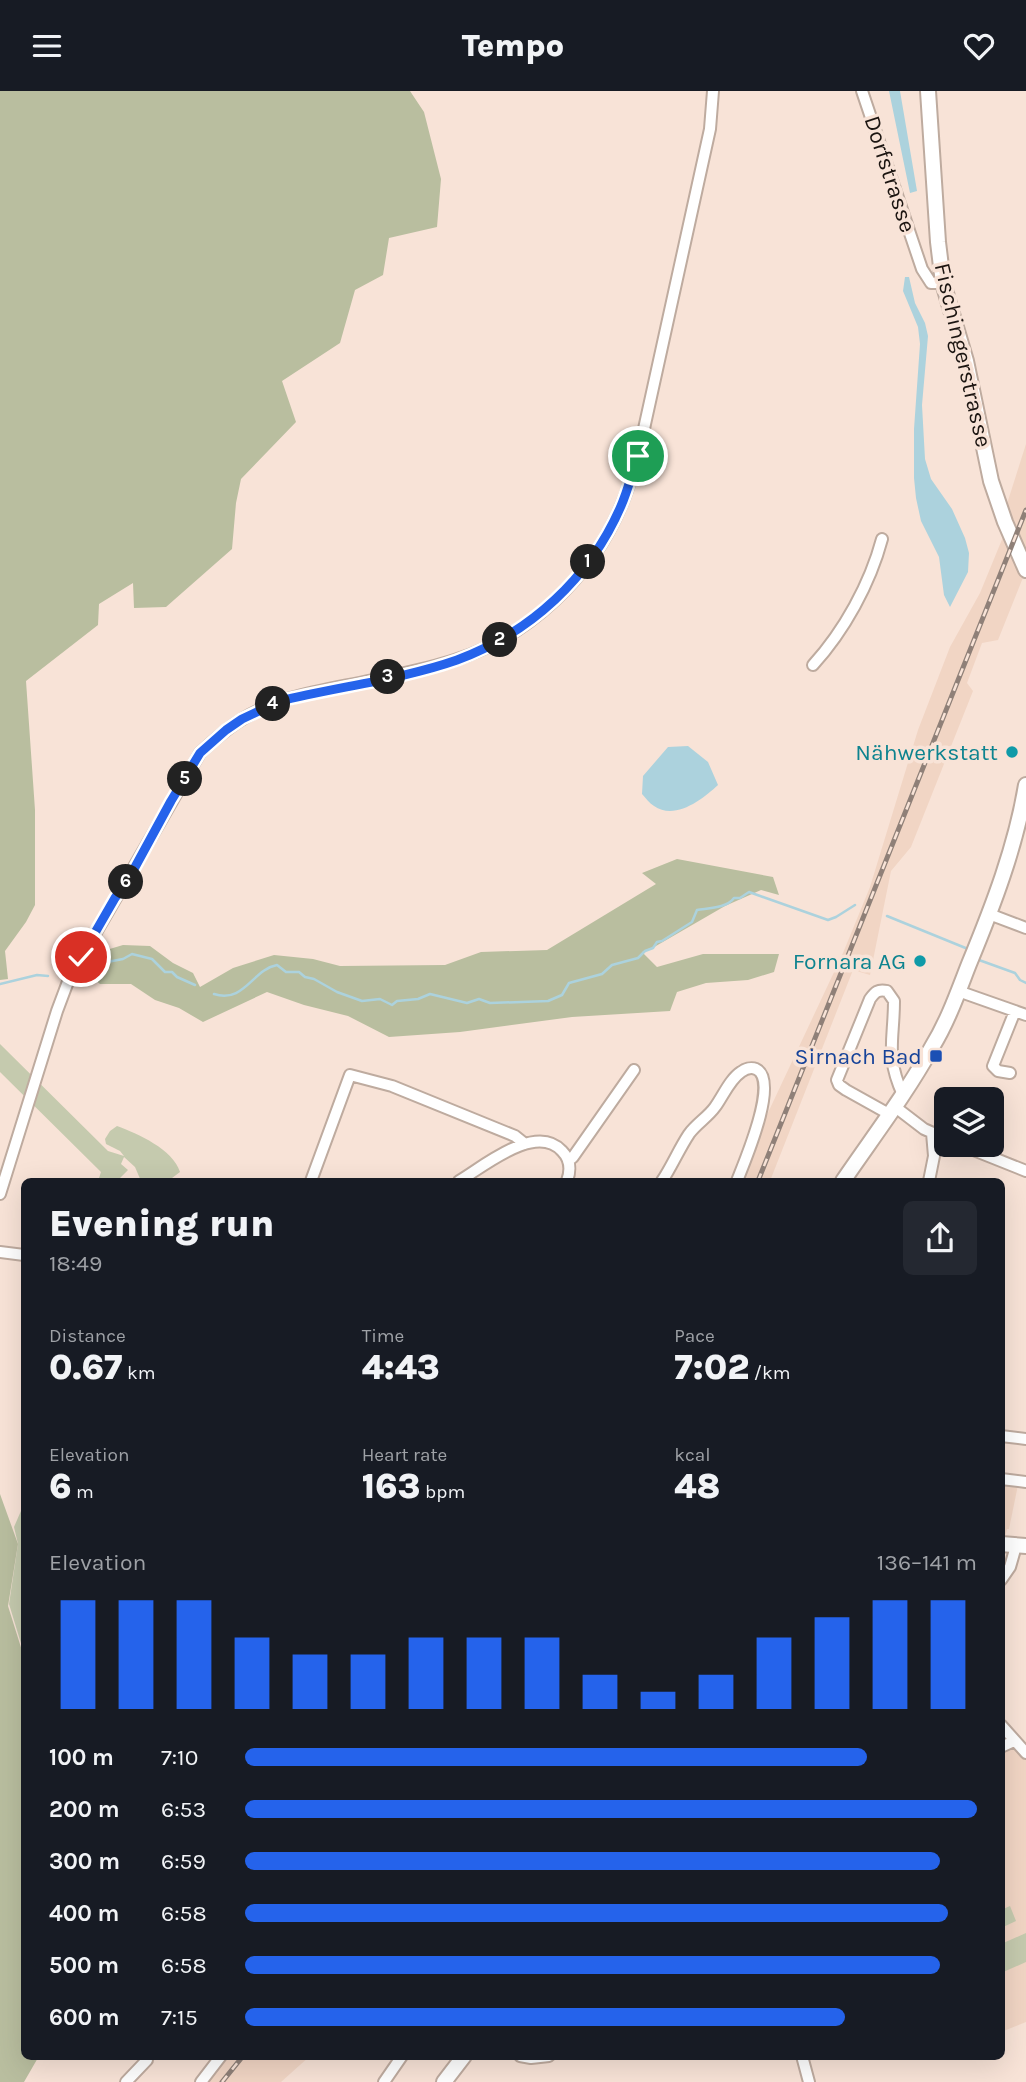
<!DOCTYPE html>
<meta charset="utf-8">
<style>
:root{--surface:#171b24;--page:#242831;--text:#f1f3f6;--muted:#9ea1a6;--accent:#2563eb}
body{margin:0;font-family:Karla,sans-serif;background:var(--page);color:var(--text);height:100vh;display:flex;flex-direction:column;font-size:26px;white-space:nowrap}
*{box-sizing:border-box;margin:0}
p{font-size:23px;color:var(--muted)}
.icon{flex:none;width:38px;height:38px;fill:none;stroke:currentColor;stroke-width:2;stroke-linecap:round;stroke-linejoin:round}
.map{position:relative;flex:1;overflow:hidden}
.drawer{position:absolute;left:21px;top:1087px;width:984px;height:882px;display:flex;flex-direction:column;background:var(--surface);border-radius:10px;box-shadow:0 7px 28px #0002}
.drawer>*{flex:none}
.buttons{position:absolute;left:934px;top:996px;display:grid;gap:14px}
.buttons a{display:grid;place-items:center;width:70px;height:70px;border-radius:10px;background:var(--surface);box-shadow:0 7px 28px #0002;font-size:35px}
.pin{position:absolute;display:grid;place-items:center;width:60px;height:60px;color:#fff;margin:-30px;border:4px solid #fff;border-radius:50%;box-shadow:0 2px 7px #0007}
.km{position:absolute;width:35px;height:35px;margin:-18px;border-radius:50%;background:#222;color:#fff;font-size:19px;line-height:35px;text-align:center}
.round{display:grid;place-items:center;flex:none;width:74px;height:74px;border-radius:10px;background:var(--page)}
.overview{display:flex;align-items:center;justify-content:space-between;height:119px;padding:0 28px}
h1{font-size:38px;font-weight:800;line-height:52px}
.metrics{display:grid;grid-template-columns:repeat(3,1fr);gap:10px;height:119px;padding:7px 28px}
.metrics div{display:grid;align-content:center}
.metrics b{font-size:35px;font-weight:800}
.metrics small{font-size:19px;font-weight:400}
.metrics p{font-size:19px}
.chart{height:196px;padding:14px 28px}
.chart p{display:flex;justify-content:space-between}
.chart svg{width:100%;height:126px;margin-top:7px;stroke:var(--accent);stroke-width:6}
ul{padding:0 28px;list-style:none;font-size:23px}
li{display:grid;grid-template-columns:112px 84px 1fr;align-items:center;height:52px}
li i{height:18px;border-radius:9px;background:var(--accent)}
header{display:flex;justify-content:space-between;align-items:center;height:91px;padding:0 28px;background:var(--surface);font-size:32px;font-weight:800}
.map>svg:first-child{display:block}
.built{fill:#f1d5c4}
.green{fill:#c5caae}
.forest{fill:#b9be9f}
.water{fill:#acd2dd}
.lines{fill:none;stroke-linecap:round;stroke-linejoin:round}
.stream{stroke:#acd2dd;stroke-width:2.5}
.minor-casing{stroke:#beab9f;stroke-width:14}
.major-casing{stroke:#beab9f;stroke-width:18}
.minor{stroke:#fff;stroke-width:10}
.major{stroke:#fff;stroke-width:14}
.rail-casing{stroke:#8f8078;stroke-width:5}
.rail{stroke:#f8e3d7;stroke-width:2.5;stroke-dasharray:8;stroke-linecap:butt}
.route-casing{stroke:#fff;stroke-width:14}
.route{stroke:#2563eb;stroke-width:9}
.culture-dot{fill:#0f9aa8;stroke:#f8e3d7;stroke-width:2.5}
.transit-dot{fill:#1a4fb4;stroke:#f8e3d7;stroke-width:2.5}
.labels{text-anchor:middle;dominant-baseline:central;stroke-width:7;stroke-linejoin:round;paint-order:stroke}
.street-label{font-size:23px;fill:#1c1511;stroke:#f8e3d7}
.culture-label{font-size:23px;fill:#0d838f;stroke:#f8e3d7;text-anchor:end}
.transit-label{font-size:23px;fill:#164399;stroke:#f8e3d7;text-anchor:end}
</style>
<header><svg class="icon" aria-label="menu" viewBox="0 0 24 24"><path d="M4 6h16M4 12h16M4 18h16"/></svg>Tempo<svg class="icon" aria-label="heart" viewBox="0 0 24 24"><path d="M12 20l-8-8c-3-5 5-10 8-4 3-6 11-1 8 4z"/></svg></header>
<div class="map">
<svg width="1026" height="1991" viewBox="0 0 1026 1991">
<rect width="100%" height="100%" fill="#f8e3d7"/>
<path class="built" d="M1026,353V479L998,549L982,552L967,592L973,600L911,756L891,780L870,884L853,879L770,1090H742L766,1026L843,862L870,796L918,639L950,556L980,502L1010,429L1005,419Z
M1001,1392L1018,1394L1009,1438H1007L1005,1446H1001Z
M1013,1656L1026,1669V1931L1001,1941V1661Z
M224,1965H310L281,1991H204Z"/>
<path class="green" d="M0,953L108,1060L124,1065L120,1060L106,1053L105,1048L110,1040L117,1035C138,1043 173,1058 180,1081L168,1090H141L135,1076L124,1066L121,1073L128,1079L117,1090H98L101,1081L0,981Z
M24,1413V1556L23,1559L9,1513L18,1453L14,1436Z
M1010,1815L1016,1830L1001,1837V1819Z
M1026,1842V1871L1001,1882V1853Z"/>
<path class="forest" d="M0,0H410L424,21L441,88L437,136L389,147L383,184L355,199L340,252L282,290L296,331L241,388L236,412L232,458L166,516L134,517L133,492L99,513L98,534L26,590L35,719V814L26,831L5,860L8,888L0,889Z
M677,768L773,786L779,804L761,799L725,815L649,859L642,861L657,876L703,863H779L774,881L748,889L706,892L677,901L670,920L572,926L460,941L389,946L348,925L304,914L267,901L203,931L179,917L155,909L131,893H100L89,884L93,863L123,854L150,855L173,872L193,882L200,896L233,877L274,864L313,868L340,875L445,874L481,861L547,859L656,793L642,782Z
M0,1403L18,1453L8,1515L24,1566V1965H39L24,1991H0Z"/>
<path class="water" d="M889,0H900L917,100L910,102Z
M905,186H909L915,212L925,232L928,245L922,314L925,368L931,388L952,418L965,447L969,462L968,481L950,516L944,504L939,466L921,430L916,407L914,387V338L920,253L918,236L903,200Z
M688,655L708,671L718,694C703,708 675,730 654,715C649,712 646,707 642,703L643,685L668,656Z"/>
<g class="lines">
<path class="stream" d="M887,825L968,858
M979,869L1015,882L1020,889L1026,892
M91,874L123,868L132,863L152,868L165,881H172L177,886L195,894
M0,893L37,884L48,885
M214,903C244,913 253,878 277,874L286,881H299L305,886L314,888L337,901L362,910L380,908L392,914L397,910L418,908L430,903L467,912L479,908L490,912L548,910L562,904L569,892L602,883L612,874L638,867L645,860L653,857L657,851L662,850L692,831L697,819C709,817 727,817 734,807H740L749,801L828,829L836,826L855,814"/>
<defs>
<path id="minor" d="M862,0L922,178L931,192H943
M813,574C844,540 870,493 882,448
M989,823L1026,837
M958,900L1026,924
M1010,982L998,980L993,975L1015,920
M894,1015L924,1038L947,1048
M889,1023L846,999L839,994L837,989L870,908C875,901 878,898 887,900L894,910C894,949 885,965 903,1004
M961,1054L1026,1080
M568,1070L573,1066L634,979
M311,1090L350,984L392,995L515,1045L525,1053
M459,1090C483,1076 536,1031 562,1060C570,1068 571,1079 567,1090
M662,1090C672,1075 679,1058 689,1043C696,1033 708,1026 715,1016C723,1005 730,988 741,981C745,978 751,976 756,978C780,989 744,1072 737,1090
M929,1090L934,1065L932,1042
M0,1103L57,920L69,888L200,662C213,650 226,638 241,629C280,604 328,599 373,589C400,583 428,578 455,569C529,545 591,486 621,415C628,399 633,382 638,365L710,38L713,0
M0,1161L24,1164
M1001,1345L1026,1348
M1001,1388L1026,1391
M1001,1489L1010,1476L1016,1455
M1001,1634L1026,1662
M1001,1656L1014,1650
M520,1965L531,1967L549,1965
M802,1965L809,1991
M126,1991L147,1969
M201,1991L221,1965
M384,1991L402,1965"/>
<path id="major" d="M928,0L938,151L943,192L966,270L991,390L1005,431L1026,479
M843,1090C873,1046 906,1003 932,956C948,930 958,901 969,873C993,815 1016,755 1026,694
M1001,1453L1026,1455
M444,1991L464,1965"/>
</defs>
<use href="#minor" class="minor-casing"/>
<use href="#major" class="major-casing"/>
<use href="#minor" class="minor"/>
<use href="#major" class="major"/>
<defs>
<path id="rail" d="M758,1090L1026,419
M222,1991L243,1965"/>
</defs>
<use href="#rail" class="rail-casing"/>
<use href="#rail" class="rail"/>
</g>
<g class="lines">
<defs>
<path id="route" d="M81,866L115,807L128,789L171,710L200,662L226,639L242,628L280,610C337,596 403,588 457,569C530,542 590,487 621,415C628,399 632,382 638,365"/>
</defs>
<use href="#route" class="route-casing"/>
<use href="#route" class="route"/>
</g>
<g class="culture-dot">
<circle cx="1012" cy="661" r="7"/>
<circle cx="920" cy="870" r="7"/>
</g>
<rect class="transit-dot" x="929" y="958" width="14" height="14" rx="3.5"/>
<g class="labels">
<g class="street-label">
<text transform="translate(890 83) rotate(72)">Dorfstrasse</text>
<text transform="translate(963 264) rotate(77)">Fischingerstrasse</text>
</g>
<g class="culture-label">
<text x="998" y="661">Nähwerkstatt</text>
<text x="906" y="870">Fornara AG</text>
</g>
<g class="transit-label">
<text x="922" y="965">Sirnach Bad</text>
</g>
</g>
</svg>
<div class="buttons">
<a><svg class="icon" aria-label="layers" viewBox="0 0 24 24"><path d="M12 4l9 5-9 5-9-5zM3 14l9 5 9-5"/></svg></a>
</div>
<div class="pin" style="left:638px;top:365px;background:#1e9e55"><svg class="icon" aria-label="arrive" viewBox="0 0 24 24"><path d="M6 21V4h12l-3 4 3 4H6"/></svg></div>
<div class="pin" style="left:81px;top:866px;background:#d93025"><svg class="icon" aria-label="check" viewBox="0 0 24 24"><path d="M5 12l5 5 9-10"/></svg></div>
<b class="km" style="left:588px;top:471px">1</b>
<b class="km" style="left:500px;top:549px">2</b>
<b class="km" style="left:388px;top:586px">3</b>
<b class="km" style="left:273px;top:613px">4</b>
<b class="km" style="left:185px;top:688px">5</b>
<b class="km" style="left:126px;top:791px">6</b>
<section class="drawer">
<div class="overview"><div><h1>Evening run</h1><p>18:49</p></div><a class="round"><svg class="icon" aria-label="share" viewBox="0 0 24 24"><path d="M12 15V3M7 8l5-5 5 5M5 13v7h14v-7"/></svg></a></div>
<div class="metrics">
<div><p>Distance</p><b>0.67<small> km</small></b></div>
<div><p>Time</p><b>4:43</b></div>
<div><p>Pace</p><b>7:02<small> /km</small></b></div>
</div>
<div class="metrics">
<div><p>Elevation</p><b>6<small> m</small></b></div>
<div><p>Heart rate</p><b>163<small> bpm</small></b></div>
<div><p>kcal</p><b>48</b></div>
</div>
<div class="chart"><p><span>Elevation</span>136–141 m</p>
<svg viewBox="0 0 160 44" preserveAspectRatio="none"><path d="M5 44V6M15 44V6M25 44V6M35 44V19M45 44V25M55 44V25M65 44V19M75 44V19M85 44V19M95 44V32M105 44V38M115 44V32M125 44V19M135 44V12M145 44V6M155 44V6"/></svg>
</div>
<ul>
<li><b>100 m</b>7:10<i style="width:85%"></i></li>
<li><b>200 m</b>6:53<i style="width:100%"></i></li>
<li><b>300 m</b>6:59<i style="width:95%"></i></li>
<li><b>400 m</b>6:58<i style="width:96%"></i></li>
<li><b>500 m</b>6:58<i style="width:95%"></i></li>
<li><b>600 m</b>7:15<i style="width:82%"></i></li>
</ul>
</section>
</div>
